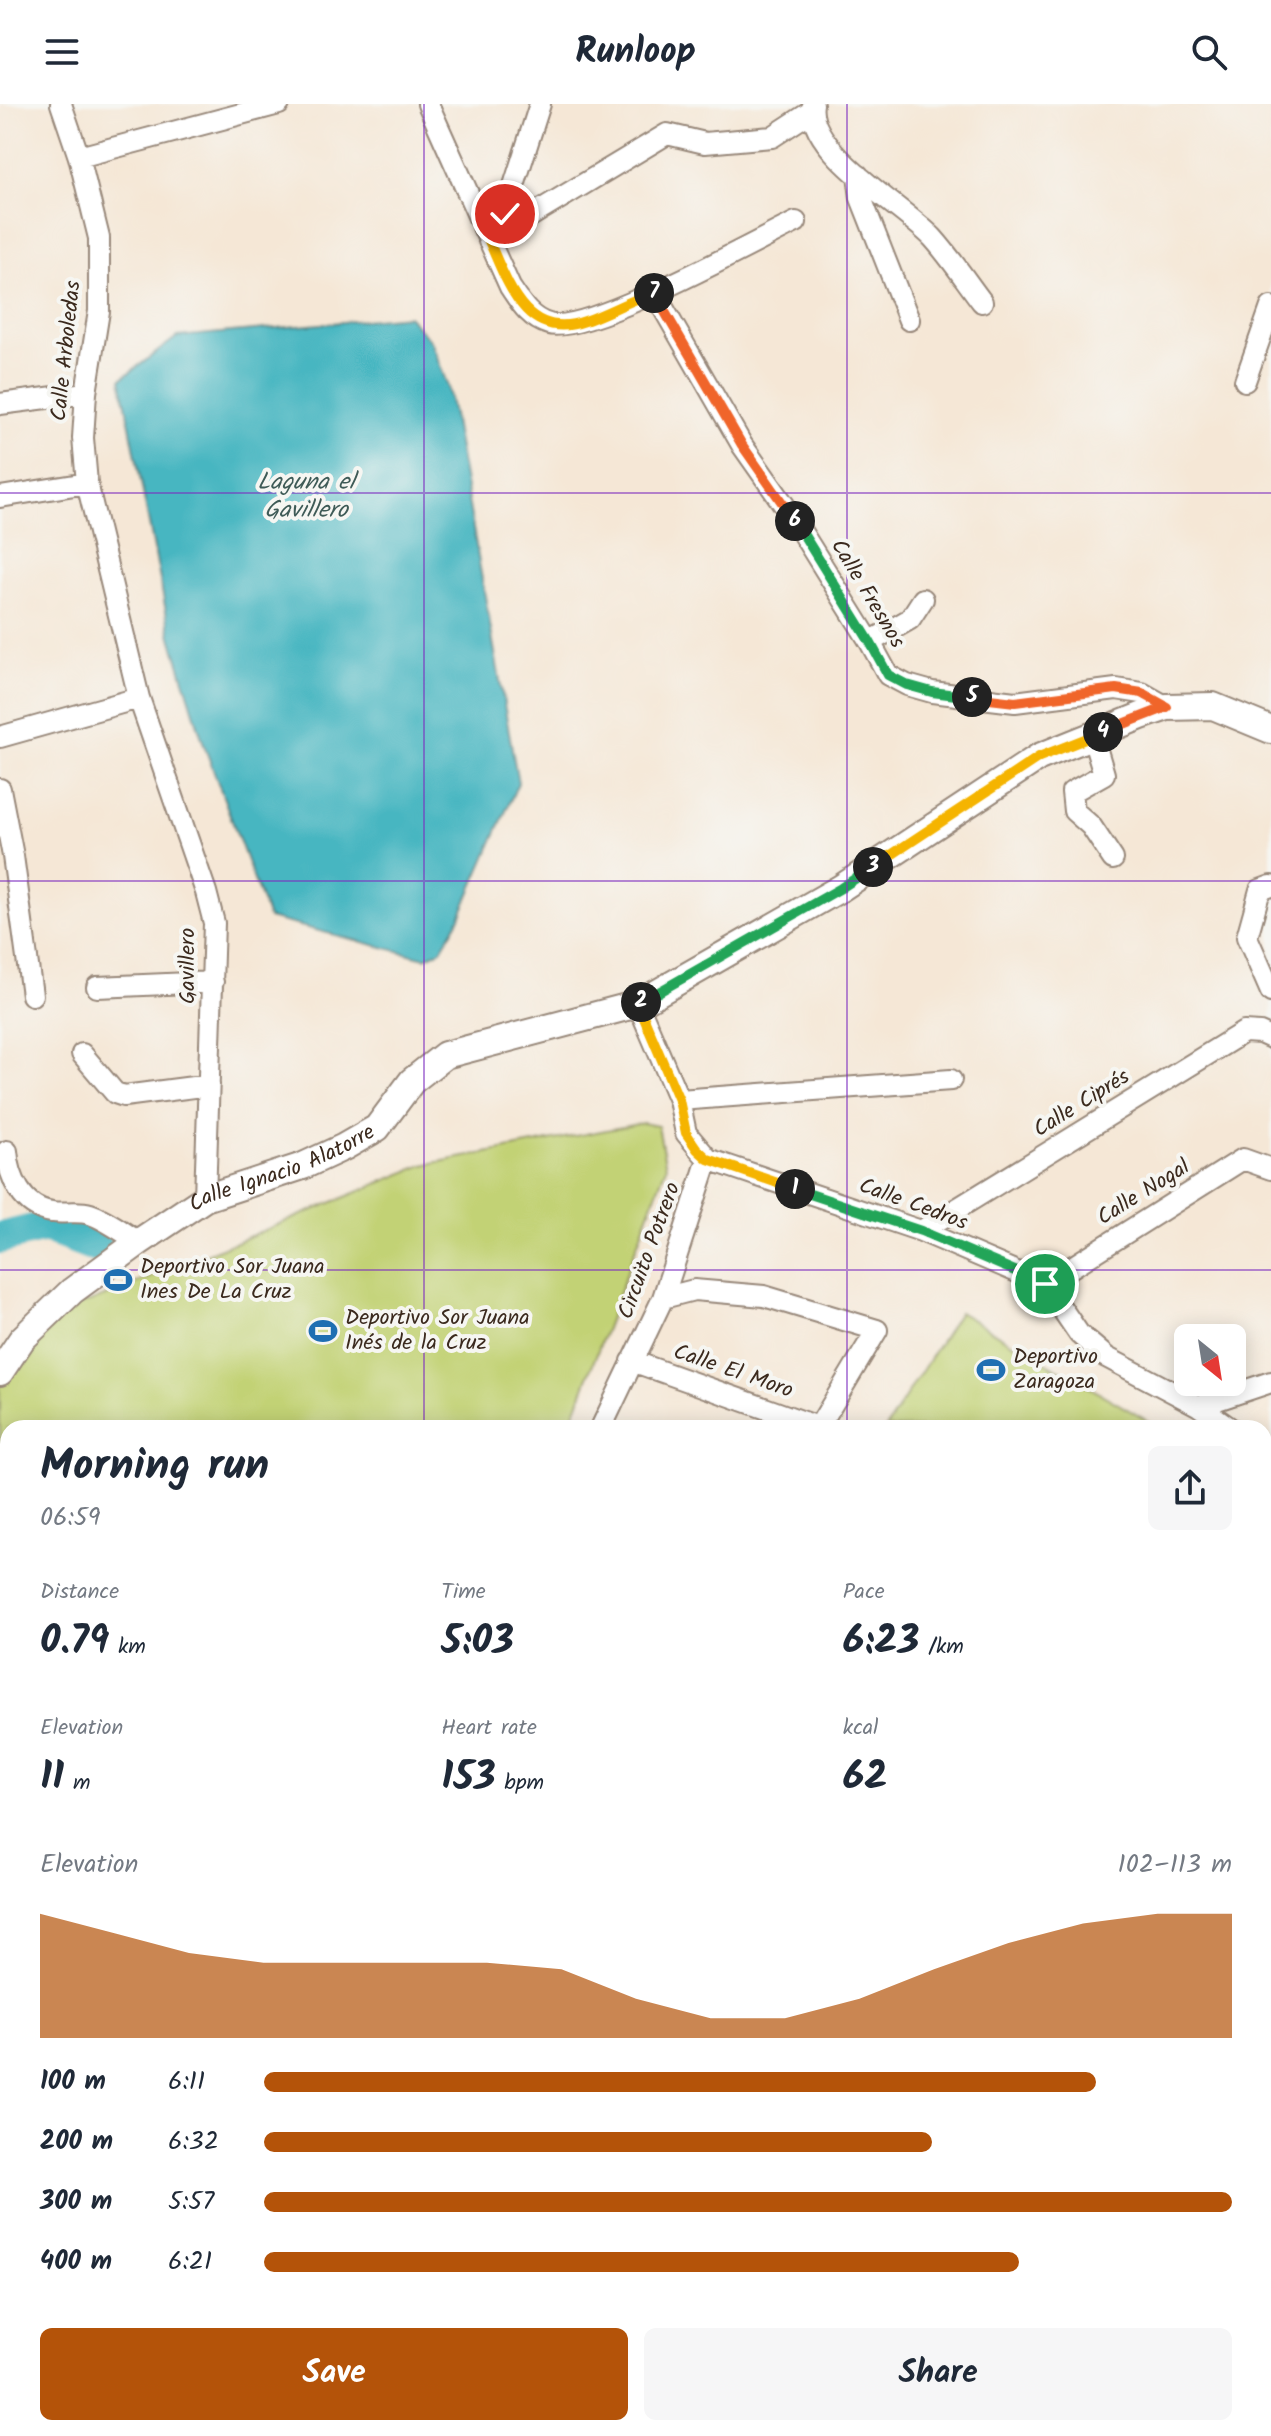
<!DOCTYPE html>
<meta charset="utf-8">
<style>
:root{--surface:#fff;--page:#f6f6f7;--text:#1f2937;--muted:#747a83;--accent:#b45309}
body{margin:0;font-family:Kalam,sans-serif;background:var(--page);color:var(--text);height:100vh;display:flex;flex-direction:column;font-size:30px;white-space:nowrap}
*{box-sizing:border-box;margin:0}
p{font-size:26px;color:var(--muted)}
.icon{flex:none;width:44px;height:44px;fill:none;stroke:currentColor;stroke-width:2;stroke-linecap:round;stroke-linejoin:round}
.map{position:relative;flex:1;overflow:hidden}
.panel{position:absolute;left:0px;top:1316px;width:1272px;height:1016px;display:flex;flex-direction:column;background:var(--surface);border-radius:24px 24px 0 0;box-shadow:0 4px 20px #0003}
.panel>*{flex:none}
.needle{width:52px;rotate:150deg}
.buttons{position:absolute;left:1174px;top:1220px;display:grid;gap:16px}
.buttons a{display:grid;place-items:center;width:72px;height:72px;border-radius:12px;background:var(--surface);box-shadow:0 4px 20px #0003;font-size:40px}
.pin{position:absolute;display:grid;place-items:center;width:68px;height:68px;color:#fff;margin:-34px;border:4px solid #fff;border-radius:50%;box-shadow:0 2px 8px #0007}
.km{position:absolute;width:40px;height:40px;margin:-20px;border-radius:50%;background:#222;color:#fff;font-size:22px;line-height:40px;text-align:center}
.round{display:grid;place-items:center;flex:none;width:84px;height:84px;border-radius:12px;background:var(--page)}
.headline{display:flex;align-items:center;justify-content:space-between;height:136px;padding:0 40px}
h1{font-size:44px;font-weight:800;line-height:60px}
.figures{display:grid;grid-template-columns:repeat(3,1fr);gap:12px;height:136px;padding:8px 40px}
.figures div{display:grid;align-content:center}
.figures b{font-size:40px;font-weight:800}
.figures small{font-size:22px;font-weight:400}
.figures p{font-size:22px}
.chart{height:224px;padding:16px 40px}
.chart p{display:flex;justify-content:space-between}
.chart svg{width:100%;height:144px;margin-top:8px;fill:var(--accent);opacity:.7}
.action{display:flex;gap:16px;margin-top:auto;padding:16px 40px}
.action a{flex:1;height:92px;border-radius:12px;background:var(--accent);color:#fff;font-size:32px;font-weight:800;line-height:92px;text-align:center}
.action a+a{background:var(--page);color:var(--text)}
ul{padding:0 40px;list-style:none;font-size:26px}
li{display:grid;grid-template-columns:128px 96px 1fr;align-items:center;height:60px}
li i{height:20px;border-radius:10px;background:var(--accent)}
header{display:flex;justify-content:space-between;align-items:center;height:104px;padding:0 40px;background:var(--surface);font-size:36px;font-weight:800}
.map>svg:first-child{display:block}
.green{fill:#c2d274;stroke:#7e7e49;stroke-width:2}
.water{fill:#47b6c1;stroke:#417070;stroke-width:2}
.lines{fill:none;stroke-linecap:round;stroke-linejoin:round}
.river{stroke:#47b6c1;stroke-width:32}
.minor-casing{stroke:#98887a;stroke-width:24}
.tertiary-casing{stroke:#98887a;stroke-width:30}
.minor{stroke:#fff;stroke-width:20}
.tertiary{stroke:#fff;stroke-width:26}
.split-1-casing{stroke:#fff;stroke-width:16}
.split-2-casing{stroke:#fff;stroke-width:16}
.split-3-casing{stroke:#fff;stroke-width:16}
.split-4-casing{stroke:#fff;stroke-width:16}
.split-5-casing{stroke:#fff;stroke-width:16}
.split-6-casing{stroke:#fff;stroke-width:16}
.split-7-casing{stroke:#fff;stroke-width:16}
.split-8-casing{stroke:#fff;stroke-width:16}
.split-1{stroke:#22a559;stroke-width:10}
.split-2{stroke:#f5b400;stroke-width:10}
.split-3{stroke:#22a559;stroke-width:10}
.split-4{stroke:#f5b400;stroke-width:10}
.split-5{stroke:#f0652b;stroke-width:10}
.split-6{stroke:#22a559;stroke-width:10}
.split-7{stroke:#f0652b;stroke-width:10}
.split-8{stroke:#f5b400;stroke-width:10}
.grid{fill:none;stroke:#7b2cbf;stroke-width:2;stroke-opacity:0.55}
.labels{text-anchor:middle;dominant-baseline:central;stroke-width:8;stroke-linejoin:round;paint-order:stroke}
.street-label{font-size:22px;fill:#3b2a1e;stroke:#f6f6f2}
.poi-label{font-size:22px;fill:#3b2a1e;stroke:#f6f6f2;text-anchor:start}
.water-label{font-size:24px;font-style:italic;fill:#3f5b57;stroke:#f6f6f2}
</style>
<header><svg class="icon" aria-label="menu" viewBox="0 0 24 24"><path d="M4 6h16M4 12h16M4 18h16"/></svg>Runloop<svg class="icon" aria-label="search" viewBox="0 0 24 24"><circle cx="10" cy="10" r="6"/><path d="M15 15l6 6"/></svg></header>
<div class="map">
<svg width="1271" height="2332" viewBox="0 0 1271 2332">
<rect width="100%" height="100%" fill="#f6f6f2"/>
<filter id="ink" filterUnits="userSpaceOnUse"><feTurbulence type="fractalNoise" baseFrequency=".0125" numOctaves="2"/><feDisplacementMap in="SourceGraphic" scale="16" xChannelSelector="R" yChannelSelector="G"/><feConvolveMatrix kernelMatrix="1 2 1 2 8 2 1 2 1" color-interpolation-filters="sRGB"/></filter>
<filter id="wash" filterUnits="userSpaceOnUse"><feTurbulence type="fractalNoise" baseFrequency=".006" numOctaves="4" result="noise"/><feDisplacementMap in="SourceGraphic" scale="32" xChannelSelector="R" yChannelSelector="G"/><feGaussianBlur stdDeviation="1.8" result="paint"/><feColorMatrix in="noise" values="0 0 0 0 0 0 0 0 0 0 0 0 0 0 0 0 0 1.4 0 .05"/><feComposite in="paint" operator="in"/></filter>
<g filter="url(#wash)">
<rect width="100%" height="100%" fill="#f5e7d6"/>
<path class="green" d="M643,1019L658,1022L666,1063L569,1324H8V1480H0V1277L64,1202L90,1198L423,1061Z
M959,1208L1160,1324H886Z"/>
<path class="water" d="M408,212L431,237L448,283L518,679L459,815L441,846L425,854L268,814L204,641L171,533L121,275L177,233Z"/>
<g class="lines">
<path class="river" d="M0,1134L45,1123L97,1143"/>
</g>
</g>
<g filter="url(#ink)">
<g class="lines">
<defs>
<path id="minor" d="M61,0L79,53L99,134V207L86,289L83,334L87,379L139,594L206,788L214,819L205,1094
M428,0L510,183C520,198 530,215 549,220C587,231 753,139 796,118
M813,0C805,46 905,104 933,134C951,154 966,177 982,198
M79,53L279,0
M858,71L861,94L909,216
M490,134L505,110L540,0
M489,137L667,30L705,39L772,33L812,7
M654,188L742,341L789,408L870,538L888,571L907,581L932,588L1015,598L1116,585L1142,589L1167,603
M1245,277L1271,203
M0,300L86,289
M0,393L87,379
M870,538L910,515L923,495
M0,633L139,594
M1093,633L1104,670L1072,688L1074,707L1091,722L1113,755
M0,685L13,752L32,891
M1271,782L1260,786L1247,833L1271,888
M97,883L213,878
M82,950L115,989L124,992L209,981
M679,996L951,976
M7,1047C9,1073 22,1104 52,1108C64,1110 78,1106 90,1110C106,1115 124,1129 139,1138
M708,1055L921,1127L1045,1180L1079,1230L1106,1253L1199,1302L1230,1324
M921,1127L1244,928L1260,929L1271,934
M1045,1180L1243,1055L1271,1065
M663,1194L694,1186L764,1192L877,1226L818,1324
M632,1257L818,1323
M1199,1302L1271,1278
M601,1324L663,1194L708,1055L686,1029L679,996L638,900
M1264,1348L1271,1353
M0,1486L8,1487
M0,1638H8
M1264,1844L1271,1840
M0,1910L8,1906
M0,2061L8,2059
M1264,2246L1271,2260
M1264,2297L1271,2287
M735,2324L741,2332
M579,2332L588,2324
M1201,2332L1223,2324"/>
<g id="tertiary">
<path id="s1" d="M0,1268L22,1235L72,1187L139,1138L205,1094L303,1062L344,1043L377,1024L412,977L445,951L638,900L841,784L1039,653L1141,612L1167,603L1213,602L1271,626"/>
<path d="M0,2191L8,2192"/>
<path d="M470,2324L483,2332"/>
</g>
</defs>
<use href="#minor" class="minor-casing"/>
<use href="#tertiary" class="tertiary-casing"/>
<use href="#minor" class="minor"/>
<use href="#tertiary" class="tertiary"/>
</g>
</g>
<g class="lines" filter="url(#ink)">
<defs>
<path id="split-1" d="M795,1085L921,1127L1045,1180"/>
<path id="split-2" d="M641,898L638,900L679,996L686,1029L697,1045L708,1055L795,1085"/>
<path id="split-3" d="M641,898L841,784L873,763"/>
<path id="split-4" d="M873,763L1039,653L1103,628"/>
<path id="split-5" d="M972,593L1015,598L1116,585L1142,589L1167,603L1103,628"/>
<path id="split-6" d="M795,417L870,538L888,571L907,581L932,588L972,593"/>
<path id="split-7" d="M654,189L742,341L795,417"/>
<path id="split-8" d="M505,110L489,137C508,180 526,238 585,217C608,209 632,195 654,189"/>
</defs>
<use href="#split-1" class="split-1-casing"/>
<use href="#split-2" class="split-2-casing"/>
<use href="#split-3" class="split-3-casing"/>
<use href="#split-4" class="split-4-casing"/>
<use href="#split-5" class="split-5-casing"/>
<use href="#split-6" class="split-6-casing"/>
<use href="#split-7" class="split-7-casing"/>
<use href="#split-8" class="split-8-casing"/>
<use href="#split-1" class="split-1"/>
<use href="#split-2" class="split-2"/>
<use href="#split-3" class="split-3"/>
<use href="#split-4" class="split-4"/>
<use href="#split-5" class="split-5"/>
<use href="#split-6" class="split-6"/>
<use href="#split-7" class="split-7"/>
<use href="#split-8" class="split-8"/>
</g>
<path class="grid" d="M424,0V1324M847,0V1324M0,389H1271M0,777H1271M0,1166H1271M0,1555H8M1264,1555H1271M0,1943H8M1264,1943H1271M424,2324V2332M847,2324V2332"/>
<defs>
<symbol id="stadium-bare" viewBox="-9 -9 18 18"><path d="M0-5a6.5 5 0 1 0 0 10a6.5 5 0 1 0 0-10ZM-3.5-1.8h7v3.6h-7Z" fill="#1f6fb2" stroke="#f6f6f2" stroke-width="2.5" paint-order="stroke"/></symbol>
</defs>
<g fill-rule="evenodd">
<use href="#stadium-bare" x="98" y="1156" width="40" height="40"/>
<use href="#stadium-bare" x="303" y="1207" width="40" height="40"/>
<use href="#stadium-bare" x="971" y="1246" width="40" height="40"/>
</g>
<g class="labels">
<g class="street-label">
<text transform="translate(67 247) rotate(-84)">Calle Arboledas</text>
<text transform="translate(867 490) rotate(59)">Calle Fresnos</text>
<text transform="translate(188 862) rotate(-90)">Gavillero</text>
<text transform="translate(1082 1000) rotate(-32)">Calle Ciprés</text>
<text stroke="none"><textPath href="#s1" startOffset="354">Calle Ignacio Alatorre</textPath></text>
<text transform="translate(1144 1089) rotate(-32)">Calle Nogal</text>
<text transform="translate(913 1101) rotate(20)">Calle Cedros</text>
<text transform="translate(650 1147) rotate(-70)">Circuito Potrero</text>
<text transform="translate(733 1268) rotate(19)">Calle El Moro</text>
</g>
<g class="poi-label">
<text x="140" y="1163">Deportivo Sor Juana<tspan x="140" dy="25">Ines De La Cruz</tspan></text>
<text x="345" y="1214">Deportivo Sor Juana<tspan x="345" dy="25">Inés de la Cruz</tspan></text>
<text x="1013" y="1253">Deportivo<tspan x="1013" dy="25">Zaragoza</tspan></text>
</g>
<g class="water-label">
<text x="306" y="378">Laguna el<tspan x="306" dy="28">Gavillero</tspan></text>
</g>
</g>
</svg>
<div class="buttons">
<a><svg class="needle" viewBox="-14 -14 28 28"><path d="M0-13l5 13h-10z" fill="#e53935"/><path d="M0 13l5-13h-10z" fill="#747a83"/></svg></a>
</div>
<div class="pin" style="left:1045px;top:1180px;background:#1e9e55"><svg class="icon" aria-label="arrive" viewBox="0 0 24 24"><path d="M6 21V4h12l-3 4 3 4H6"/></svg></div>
<div class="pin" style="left:505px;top:110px;background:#d93025"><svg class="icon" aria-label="check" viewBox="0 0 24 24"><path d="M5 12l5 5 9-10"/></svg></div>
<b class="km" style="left:795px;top:1085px">1</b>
<b class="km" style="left:641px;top:898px">2</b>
<b class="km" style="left:873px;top:763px">3</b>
<b class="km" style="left:1103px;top:628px">4</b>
<b class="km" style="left:972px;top:593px">5</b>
<b class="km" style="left:795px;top:417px">6</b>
<b class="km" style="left:654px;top:189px">7</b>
<section class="panel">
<div class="headline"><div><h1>Morning run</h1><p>06:59</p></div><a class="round"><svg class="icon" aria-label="share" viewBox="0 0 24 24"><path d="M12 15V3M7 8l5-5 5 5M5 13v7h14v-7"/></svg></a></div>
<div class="figures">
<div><p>Distance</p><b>0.79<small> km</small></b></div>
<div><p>Time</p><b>5:03</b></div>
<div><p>Pace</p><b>6:23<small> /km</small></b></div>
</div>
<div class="figures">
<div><p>Elevation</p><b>11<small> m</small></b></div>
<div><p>Heart rate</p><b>153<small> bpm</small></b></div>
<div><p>kcal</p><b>62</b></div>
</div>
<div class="chart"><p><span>Elevation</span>102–113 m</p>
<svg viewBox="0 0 160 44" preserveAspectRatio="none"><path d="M0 44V6L10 12L20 18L30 21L40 21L50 21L60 21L70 23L80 32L90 38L100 38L110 32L120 23L130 15L140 9L150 6L160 6V44z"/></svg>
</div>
<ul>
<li><b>100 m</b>6:11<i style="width:86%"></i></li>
<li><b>200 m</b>6:32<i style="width:69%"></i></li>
<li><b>300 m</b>5:57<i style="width:100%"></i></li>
<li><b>400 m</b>6:21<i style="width:78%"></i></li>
</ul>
<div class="action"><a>Save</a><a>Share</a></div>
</section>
</div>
